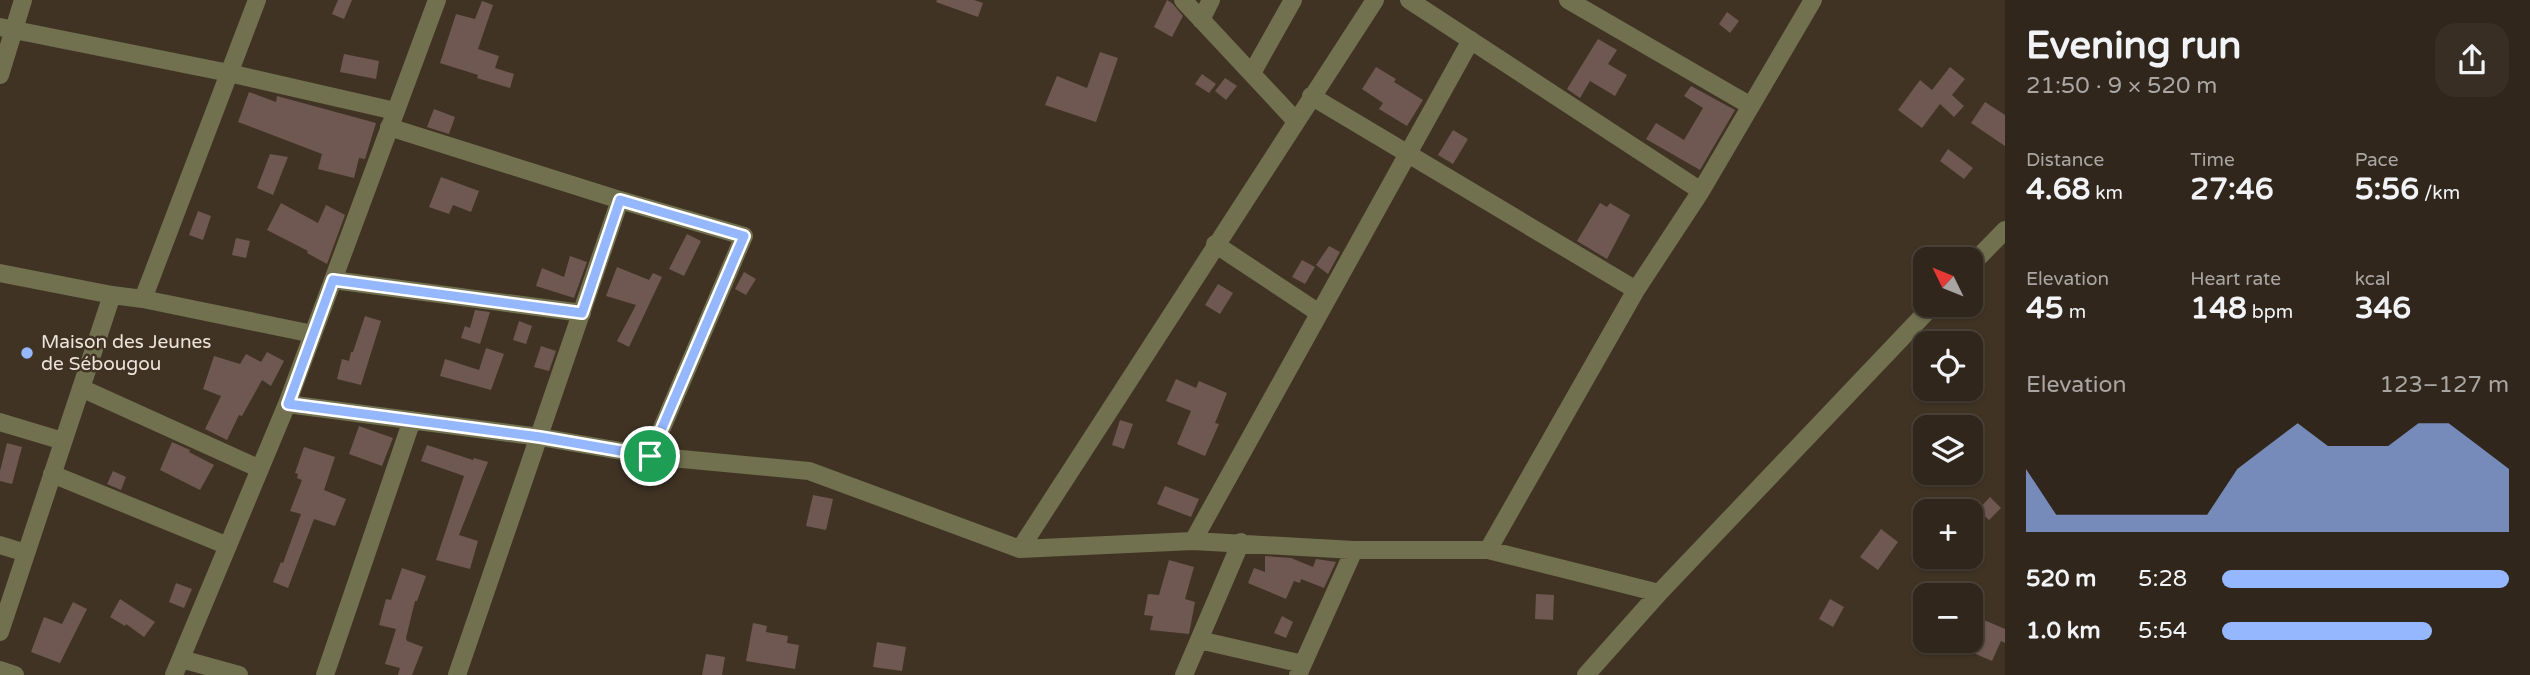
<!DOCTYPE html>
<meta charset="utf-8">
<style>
:root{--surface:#30261b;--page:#382e24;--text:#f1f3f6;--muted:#a8a5a3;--line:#4b433a;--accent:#94b7fd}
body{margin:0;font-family:"Varela Round",sans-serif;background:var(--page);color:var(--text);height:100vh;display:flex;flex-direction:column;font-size:26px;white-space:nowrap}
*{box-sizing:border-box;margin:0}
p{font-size:23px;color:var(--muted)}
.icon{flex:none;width:38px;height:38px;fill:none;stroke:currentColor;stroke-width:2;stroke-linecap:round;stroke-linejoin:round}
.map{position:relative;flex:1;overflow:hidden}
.drawer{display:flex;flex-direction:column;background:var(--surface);width:525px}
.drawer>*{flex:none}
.needle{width:46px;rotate:313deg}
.controls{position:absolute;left:1913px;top:247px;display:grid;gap:14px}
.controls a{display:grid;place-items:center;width:70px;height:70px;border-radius:14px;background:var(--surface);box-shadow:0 2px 5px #0004,0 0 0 2px var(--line);font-size:35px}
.pin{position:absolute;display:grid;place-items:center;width:60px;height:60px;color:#fff;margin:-30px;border:4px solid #fff;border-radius:50%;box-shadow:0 2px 7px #0007}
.round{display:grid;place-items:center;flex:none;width:74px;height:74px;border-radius:21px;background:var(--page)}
.headline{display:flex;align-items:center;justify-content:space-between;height:119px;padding:0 21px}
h1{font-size:38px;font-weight:700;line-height:52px}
.figures{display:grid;grid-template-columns:repeat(3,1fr);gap:10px;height:119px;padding:7px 21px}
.figures div{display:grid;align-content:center}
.figures b{font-size:30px;font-weight:700}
.figures small{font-size:19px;font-weight:400}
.figures p{font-size:19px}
.chart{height:196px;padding:14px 21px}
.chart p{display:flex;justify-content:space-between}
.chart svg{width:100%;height:126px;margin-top:7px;fill:var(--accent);opacity:.7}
ul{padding:0 21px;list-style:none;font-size:23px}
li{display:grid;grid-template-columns:112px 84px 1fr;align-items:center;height:52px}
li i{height:18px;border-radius:9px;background:var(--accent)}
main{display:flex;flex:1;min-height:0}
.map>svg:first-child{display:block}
.building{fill:#6e5851}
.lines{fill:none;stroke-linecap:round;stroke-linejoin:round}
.minor{stroke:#71704f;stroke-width:18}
.route-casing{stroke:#fff;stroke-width:14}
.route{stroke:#94b7fd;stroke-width:9}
.poi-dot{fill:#94b7fd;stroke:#403324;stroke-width:2.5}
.labels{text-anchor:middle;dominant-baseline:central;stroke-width:5;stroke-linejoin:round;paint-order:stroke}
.poi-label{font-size:19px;fill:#ece3da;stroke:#403324;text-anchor:start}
</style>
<main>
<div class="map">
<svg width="2005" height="675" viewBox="0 0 2005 675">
<rect width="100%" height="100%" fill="#403324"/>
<path class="building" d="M338,0H352L344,19L332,14Z
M937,0H974L983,3L978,17L936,2Z
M1167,0L1172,3L1183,16L1172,37L1154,27Z
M482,1L493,5L478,49L499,56L495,68L514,74L510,88L477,78L478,75L440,63L456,14L475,19Z
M1727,12L1739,21L1730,33L1719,24Z
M1598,39L1617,50L1608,64L1627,75L1615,96L1590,81L1580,98L1567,89Z
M1100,52L1118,58L1096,122L1045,105L1057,76L1087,88Z
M344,54L379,61L376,79L340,72Z
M1376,67L1396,79L1394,82L1423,100L1407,126L1379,109L1383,103L1362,89Z
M1950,67L1965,79L1952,95L1964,106L1954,117L1940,104L1922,128L1898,110L1920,80L1932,90Z
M1202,74L1216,84L1209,93L1195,84Z
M1225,78L1237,86L1226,100L1215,91Z
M1691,86L1735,110L1700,170L1646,139L1656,123L1684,140L1703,108L1684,96Z
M249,92L276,102L277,96L376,123L365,159L359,158L354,178L318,169L322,154L238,122Z
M1985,102L2005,115V146L1971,123Z
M434,109L455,117L449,134L427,127Z
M1453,130L1468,139L1453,164L1438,155Z
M1948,149L1973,168L1964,179L1940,161Z
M270,154L288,157L273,195L257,188Z
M441,177L479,191L471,212L453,205L449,214L429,207Z
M281,203L318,223L326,205L345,215L327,264L307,253L308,251L267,230Z
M1600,203L1607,207L1610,203L1630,215L1607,259L1577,241Z
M198,211L211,216L203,240L189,235Z
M687,234L701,241L684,276L669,269Z
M236,238L250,241L246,258L232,255Z
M1329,246L1340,252L1328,274L1316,265Z
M570,256L587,262L574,298L536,286L542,268L564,277Z
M1302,260L1315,267L1305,284L1292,277Z
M617,267L649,280L653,273L662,277L629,347L617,341L636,305L606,296Z
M744,272L756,279L746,295L735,289Z
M1218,284L1233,293L1220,314L1205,305Z
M475,310L490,312L480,344L461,338L465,326L470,328Z
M365,316L381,321L361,385L337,379L342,359L349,361L351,352H353Z
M519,321L532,326L526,344L513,340Z
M541,346L556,351L549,371L534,367Z
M486,348L504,354L491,390L440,376L445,359L479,370Z
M267,352L284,361L271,386L262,380L242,416L239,415L227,440L205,429L221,396L203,389L214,356L240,364L246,354L261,362Z
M1176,379L1196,388L1199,381L1227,393L1215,423L1219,424L1205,456L1177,444L1191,411L1166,401Z
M1120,420L1133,424L1124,449L1112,445Z
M359,426L393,438L382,466L349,454Z
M172,442L190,450L189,452L214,465L200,490L160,470Z
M7,443L22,447L12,484L0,481V471Z
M427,445L473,460L474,458L488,462L459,535L478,541L470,569L436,560L464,476L421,461Z
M304,447L335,457L324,490L346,499L335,526L314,519L288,588L273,582L281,562L283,563L301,514L290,511L302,480L297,478L298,474L295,473Z
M113,471L126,477L121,490L107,484Z
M1165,486L1199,499L1191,517L1157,504Z
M813,495L833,499L826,530L806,526Z
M1990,497L2001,508L1989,520L1978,510Z
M1881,529L1898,542L1878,570L1860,557Z
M1265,556L1291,558L1313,567L1316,559L1336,562L1324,588L1301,579L1300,583L1294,581L1286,599L1248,583L1254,568L1265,572Z
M1169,560L1194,567L1185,599L1195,602L1189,634L1150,630L1153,616L1144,615L1148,594L1159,595Z
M402,568L426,576L417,601H415L406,638L407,641L423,647L412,675H398L400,668L385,664L396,629L379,625L386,599L391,600Z
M176,583L192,589L184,608L169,602Z
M1536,594L1554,595L1553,620L1535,619Z
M120,599L155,622L144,637L126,624L125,626L110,617Z
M1830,599L1844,607L1833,627L1819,619Z
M73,602L87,609L60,663L31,652L44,617L62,624Z
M1282,616L1293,622L1286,638L1274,633Z
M1984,620L2005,629V643L2001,641L1992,661L1971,652Z
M753,623L767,626L766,632L788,636L787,643L799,645L795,669L746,661Z
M877,642L906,647L902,671L873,667Z
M706,654L725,657L722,675H702Z"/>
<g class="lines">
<path class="minor" d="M1183,0L1295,120
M1409,0L1701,191
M1568,0L1751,106
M1201,20L1211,0
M0,27L229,73L395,111
M1252,73L1293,0
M0,75L23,0
M1311,96L1636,290
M389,127L620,200L744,236L650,456
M1215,244L1319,313
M1970,266L2005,230
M0,273L112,295L143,299L313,334
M333,280L582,313
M143,299L257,0
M81,388L260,469
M287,404L540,437L650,456L809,471L1020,549L1193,541L1354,550H1488L1659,593
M0,422L63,441
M52,474L228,546
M1193,541L1471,40
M0,545L26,553
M1020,549L1375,0
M1488,550L1636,290L1701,191L1813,0
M0,632L112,295
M1199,640L1303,664
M181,659L239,675
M0,670L15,675
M174,675L287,404L437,0
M325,675L412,420
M457,675L620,200
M1184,675L1241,542
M1298,675L1354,550
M1586,675L1659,593L1934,304"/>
</g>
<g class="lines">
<defs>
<path id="route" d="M620,200L744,236L650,456L540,437L288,404L333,280L582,313Z"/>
</defs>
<use href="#route" class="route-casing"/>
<use href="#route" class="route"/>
</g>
<circle class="poi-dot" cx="27" cy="353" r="7"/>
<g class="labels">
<g class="poi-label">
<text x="41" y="342">Maison des Jeunes<tspan x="41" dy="22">de Sébougou</tspan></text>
</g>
</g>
</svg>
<div class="controls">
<a><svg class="needle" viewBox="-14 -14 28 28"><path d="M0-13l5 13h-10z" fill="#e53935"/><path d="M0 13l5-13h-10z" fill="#a8a5a3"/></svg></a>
<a><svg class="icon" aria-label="locate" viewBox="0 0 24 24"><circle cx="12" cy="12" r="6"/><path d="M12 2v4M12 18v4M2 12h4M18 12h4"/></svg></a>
<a><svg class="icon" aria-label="layers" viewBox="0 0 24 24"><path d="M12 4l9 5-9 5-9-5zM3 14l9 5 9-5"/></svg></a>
<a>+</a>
<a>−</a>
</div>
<div class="pin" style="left:650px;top:456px;background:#1e9e55"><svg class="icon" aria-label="arrive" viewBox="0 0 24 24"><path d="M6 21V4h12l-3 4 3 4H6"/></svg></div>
</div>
<section class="drawer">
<div class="headline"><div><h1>Evening run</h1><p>21:50 · 9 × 520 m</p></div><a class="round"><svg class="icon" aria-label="share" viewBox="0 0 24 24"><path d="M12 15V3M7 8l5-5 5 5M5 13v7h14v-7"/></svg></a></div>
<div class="figures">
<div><p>Distance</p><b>4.68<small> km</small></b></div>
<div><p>Time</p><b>27:46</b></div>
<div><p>Pace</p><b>5:56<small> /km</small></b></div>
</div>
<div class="figures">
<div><p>Elevation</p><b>45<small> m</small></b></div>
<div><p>Heart rate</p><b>148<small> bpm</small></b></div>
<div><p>kcal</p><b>346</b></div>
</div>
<div class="chart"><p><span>Elevation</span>123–127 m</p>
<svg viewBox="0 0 160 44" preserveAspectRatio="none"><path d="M0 44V22L10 38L20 38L30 38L40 38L50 38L60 38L70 22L80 14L90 6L100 14L110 14L120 14L130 6L140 6L150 14L160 22V44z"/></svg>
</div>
<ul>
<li><b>520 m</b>5:28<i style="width:100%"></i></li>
<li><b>1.0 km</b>5:54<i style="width:73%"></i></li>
</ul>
</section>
</main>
